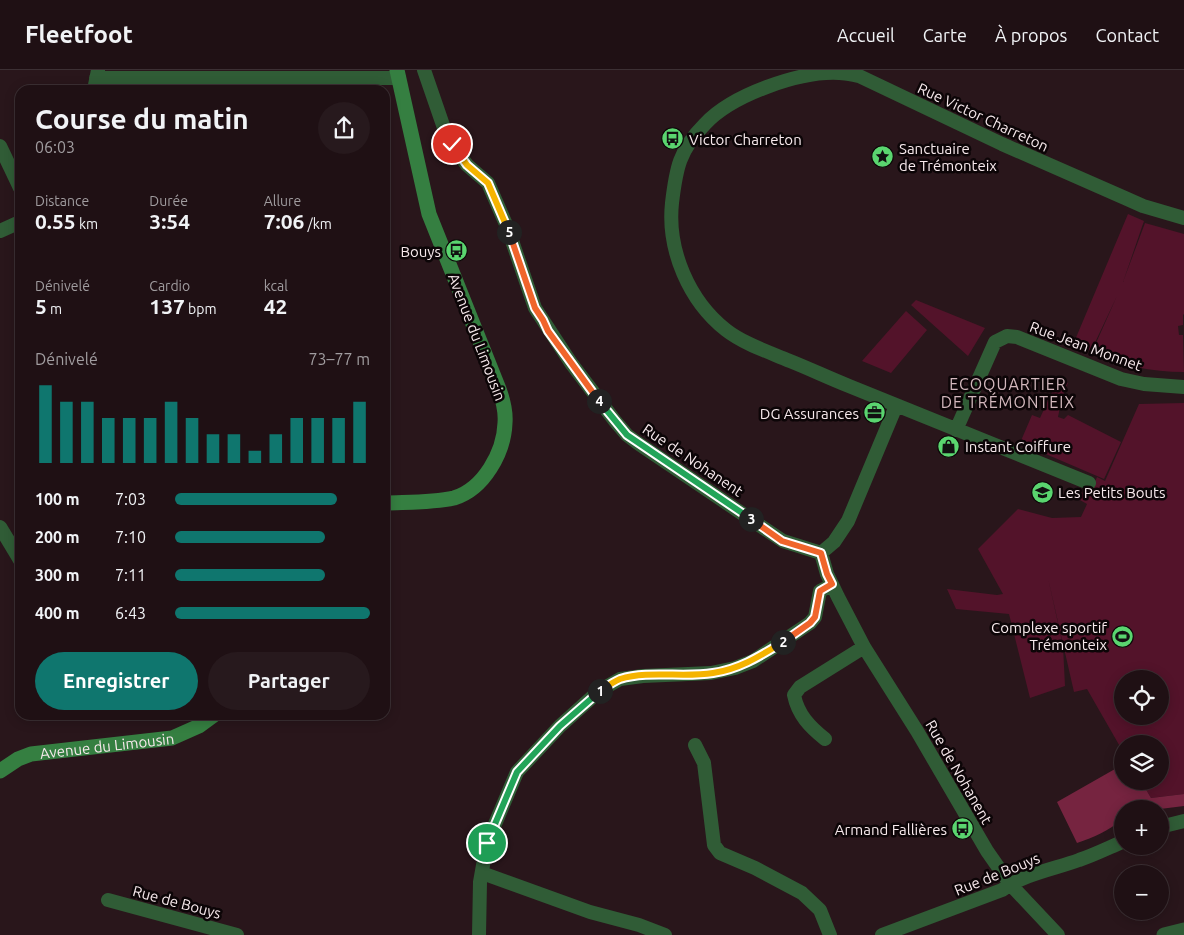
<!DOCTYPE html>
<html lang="fr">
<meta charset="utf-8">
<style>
:root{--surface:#1f1014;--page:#27191d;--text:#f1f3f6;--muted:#a19da0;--line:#3c3034;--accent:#0f766e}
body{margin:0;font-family:Ubuntu,sans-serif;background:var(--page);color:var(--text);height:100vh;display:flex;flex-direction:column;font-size:19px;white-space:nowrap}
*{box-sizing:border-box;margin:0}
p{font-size:16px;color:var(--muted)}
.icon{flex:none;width:28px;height:28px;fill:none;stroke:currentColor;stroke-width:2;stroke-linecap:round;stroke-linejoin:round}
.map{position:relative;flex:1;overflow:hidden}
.details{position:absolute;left:15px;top:15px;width:375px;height:635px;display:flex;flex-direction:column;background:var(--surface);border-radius:15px;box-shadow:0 2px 12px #0003,0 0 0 1px var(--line)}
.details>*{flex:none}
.controls{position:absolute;left:1114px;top:600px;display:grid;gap:10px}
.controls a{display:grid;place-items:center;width:55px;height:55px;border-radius:50%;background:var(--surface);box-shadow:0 2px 12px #0003,0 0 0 1px var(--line);font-size:25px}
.pin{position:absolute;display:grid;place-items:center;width:42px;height:42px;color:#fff;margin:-21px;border:2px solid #fff;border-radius:50%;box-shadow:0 1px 5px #0007}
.km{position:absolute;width:25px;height:25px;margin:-12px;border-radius:50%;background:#222;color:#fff;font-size:14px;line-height:25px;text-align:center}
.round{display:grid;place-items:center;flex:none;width:52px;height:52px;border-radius:26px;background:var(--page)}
.summary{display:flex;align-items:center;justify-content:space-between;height:85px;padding:0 20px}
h1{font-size:28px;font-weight:700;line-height:38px}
.stats{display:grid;grid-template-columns:repeat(3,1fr);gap:8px;height:85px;padding:5px 20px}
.stats div{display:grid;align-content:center}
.stats b{font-size:21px;font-weight:700}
.stats small{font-size:14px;font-weight:400}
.stats p{font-size:14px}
.chart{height:140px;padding:10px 20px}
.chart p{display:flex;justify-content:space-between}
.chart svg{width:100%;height:90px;margin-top:5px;stroke:var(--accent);stroke-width:6}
.cta{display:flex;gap:10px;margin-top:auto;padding:10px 20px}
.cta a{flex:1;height:58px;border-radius:30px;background:var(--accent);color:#fff;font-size:20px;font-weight:700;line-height:58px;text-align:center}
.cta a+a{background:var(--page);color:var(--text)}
ul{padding:0 20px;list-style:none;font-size:16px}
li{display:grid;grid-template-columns:80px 60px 1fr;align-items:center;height:38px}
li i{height:12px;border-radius:6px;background:var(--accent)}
header{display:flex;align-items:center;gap:30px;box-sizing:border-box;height:70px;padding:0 25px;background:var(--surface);border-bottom:1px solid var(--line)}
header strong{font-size:24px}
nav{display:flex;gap:28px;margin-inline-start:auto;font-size:18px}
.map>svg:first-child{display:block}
.green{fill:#53132a;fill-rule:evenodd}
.forest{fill:#762440}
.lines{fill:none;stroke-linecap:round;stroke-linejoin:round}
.minor{stroke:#305c36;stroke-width:14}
.tertiary{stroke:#305c36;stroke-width:15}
.secondary{stroke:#357f41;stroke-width:15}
.split-1-casing{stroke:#fff;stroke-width:10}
.split-2-casing{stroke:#fff;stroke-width:10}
.split-3-casing{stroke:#fff;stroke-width:10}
.split-4-casing{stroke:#fff;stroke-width:10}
.split-5-casing{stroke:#fff;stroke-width:10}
.split-6-casing{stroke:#fff;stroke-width:10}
.split-1{stroke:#22a559;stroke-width:6}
.split-2{stroke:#f5b400;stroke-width:6}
.split-3{stroke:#f0652b;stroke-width:6}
.split-4{stroke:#22a559;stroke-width:6}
.split-5{stroke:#f0652b;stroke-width:6}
.split-6{stroke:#f5b400;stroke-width:6}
.labels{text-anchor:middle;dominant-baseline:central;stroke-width:5;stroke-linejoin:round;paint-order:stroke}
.street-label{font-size:15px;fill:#f7e9ec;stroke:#0c0507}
.poi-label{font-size:15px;fill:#f7e9ec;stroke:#0c0507;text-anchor:start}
.neighbourhood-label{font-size:16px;letter-spacing:1px;fill:#d3b8bd;stroke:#0c0507}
</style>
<header>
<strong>Fleetfoot</strong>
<nav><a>Accueil</a><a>Carte</a><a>À propos</a><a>Contact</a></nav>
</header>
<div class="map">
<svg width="1184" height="865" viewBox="0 0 1184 865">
<rect width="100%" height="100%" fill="#29161b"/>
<path class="green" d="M1128,144L1144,151L1123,212L1145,153L1184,164V244L1183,245V255L1178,256L1179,265H1183L1184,302C1151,302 1121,296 1092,282L1117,226L1091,281L1079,274L1075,270Z
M916,230L985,258L968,286L911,235Z
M906,241L927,260L891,303L862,291Z
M1058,309L1068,313L1062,327L1058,347L1064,349L1068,345L1121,372L1104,409L1020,373L1032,345L1040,348Z
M1184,333V724L1151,728L1141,711H1160V674H1122V680L1087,619L1074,622L1048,508L1063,576L1065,616L1030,628L1009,544L956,539L947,519L997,525L1003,524L978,479L1018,439L1052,448L1081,447L1087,434L1080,430L1085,416L1092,419L1097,407L1105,411L1139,334ZM1122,609H1160V646H1122Z"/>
<path class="forest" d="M1122,695V711H1141L1151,728L1184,724V736L1160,739H1122V749C1109,761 1094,767 1077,773L1057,732Z"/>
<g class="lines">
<path class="minor" d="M424,0L444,58L453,76L467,95L488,113L508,159L535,238L571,293L615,351L627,365L639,374L783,471L821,483
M96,8H399
M94,20L98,0
M0,76L20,118
M0,161L20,152
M956,360L995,272L1007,266L1017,267L1121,309L1144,314L1184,317
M1089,413C1009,381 929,348 849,316C829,308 810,299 790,291C769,282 744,274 726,260C689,231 667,180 672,133C676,99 679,80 705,54C732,25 799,1 839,3C846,3 853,5 859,6L1002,74L1125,128L1143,136L1184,148
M0,457L20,490
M821,483L827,504L838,527L864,577L917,661L987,781L1010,814L1058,865
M821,483L834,472L848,451L896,336
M825,669C810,657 798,645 794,625L800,617L864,577
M695,675L704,693L714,775L720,783L755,798L802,823L820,840L830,865
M1160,757L1184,751
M482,803L590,842L639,855L665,865
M108,830L237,865
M479,865L480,812L487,773L517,702L560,656L599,621L620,609L643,606L711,603L735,598L753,591L810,553L815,547L820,521L832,515
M882,865L1002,820C1024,804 1054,799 1079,790C1094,785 1108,778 1122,772"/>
<path class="tertiary" d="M1164,865L1184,860"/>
<g class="secondary">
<path d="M385,433C407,432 432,433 454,428C484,419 504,382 505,353C506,341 503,330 499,319L429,144L397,0"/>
<path id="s1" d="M0,701L18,689L31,684L172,668L199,656L214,645"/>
</g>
</g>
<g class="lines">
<defs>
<path id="split-1" d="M487,773L517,702L560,656L600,621"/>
<path id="split-2" d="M600,621C606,617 613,612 620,609C649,600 683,608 713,603C740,599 760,586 783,572"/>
<path id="split-3" d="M751,449L782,471L821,483L827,504L832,514L820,521L815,547L810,553L783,572"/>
<path id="split-4" d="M599,331L627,365L751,449"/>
<path id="split-5" d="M509,162L535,238L543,250L548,261L599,331"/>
<path id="split-6" d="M452,74L467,95L488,113L509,162"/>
</defs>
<use href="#split-1" class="split-1-casing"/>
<use href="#split-2" class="split-2-casing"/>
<use href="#split-3" class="split-3-casing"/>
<use href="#split-4" class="split-4-casing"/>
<use href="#split-5" class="split-5-casing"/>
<use href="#split-6" class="split-6-casing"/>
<use href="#split-1" class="split-1"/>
<use href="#split-2" class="split-2"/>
<use href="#split-3" class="split-3"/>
<use href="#split-4" class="split-4"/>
<use href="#split-5" class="split-5"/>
<use href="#split-6" class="split-6"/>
</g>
<defs>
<symbol id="bus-disc" viewBox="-11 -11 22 22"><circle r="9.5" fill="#5ad56f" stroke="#0c0507"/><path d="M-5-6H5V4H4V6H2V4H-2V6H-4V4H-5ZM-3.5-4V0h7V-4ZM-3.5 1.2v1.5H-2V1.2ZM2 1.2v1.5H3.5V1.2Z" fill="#111"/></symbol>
<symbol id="sight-disc" viewBox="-11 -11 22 22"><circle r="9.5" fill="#5ad56f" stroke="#0c0507"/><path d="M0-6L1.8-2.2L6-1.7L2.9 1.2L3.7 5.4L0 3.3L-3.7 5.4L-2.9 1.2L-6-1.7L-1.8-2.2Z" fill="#111"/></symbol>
<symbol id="office-disc" viewBox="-11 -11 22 22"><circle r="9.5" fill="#5ad56f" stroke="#0c0507"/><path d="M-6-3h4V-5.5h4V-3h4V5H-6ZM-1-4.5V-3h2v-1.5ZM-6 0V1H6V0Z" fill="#111"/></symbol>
<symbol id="shop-disc" viewBox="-11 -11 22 22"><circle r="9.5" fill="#5ad56f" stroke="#0c0507"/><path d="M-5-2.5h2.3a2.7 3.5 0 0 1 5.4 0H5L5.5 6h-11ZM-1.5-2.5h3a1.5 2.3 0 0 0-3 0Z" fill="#111"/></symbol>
<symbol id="school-disc" viewBox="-11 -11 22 22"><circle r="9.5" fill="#5ad56f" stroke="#0c0507"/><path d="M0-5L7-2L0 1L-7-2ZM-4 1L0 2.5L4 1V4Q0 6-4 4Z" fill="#111"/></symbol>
<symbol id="stadium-disc" viewBox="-11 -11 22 22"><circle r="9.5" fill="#5ad56f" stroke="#0c0507"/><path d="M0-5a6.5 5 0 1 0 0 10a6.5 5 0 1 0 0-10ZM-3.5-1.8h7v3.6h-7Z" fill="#111"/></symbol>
</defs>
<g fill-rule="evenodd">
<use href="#bus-disc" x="660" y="56" width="25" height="25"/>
<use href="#sight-disc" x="870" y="74" width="25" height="25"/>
<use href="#bus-disc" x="444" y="168" width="25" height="25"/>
<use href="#office-disc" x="862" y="330" width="25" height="25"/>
<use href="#shop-disc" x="936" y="364" width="25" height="25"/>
<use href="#school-disc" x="1030" y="410" width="25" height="25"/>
<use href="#stadium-disc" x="1110" y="554" width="25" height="25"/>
<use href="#bus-disc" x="950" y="746" width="25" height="25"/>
</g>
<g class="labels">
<g class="street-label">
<text transform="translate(983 47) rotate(25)">Rue Victor Charreton</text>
<text transform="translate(477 267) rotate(69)">Avenue du Limousin</text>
<text transform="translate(1086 276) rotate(20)">Rue Jean Monnet</text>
<text transform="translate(693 390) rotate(34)">Rue de Nohanent</text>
<text stroke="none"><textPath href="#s1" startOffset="112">Avenue du Limousin</textPath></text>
<text transform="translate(959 702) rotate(60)">Rue de Nohanent</text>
<text transform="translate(997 804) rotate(-22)">Rue de Bouys</text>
<text transform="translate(177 832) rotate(15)">Rue de Bouys</text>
</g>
<g class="poi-label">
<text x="689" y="69">Victor Charreton</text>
<text x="899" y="78">Sanctuaire<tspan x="899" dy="17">de Trémonteix</tspan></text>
<text x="441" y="181" text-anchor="end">Bouys</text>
<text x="859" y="343" text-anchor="end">DG Assurances</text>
<text x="965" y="376">Instant Coiffure</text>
<text x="1058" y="422">Les Petits Bouts</text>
<text x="1107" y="557" text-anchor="end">Complexe sportif<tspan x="1107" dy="17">Trémonteix</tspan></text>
<text x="947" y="759" text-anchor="end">Armand Fallières</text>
</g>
<g class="neighbourhood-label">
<text x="1008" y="314">ECOQUARTIER<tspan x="1008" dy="18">DE TRÉMONTEIX</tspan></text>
</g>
</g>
</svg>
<div class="controls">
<a><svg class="icon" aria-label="locate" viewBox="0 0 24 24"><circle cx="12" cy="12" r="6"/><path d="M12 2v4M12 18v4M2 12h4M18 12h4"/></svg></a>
<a><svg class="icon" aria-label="layers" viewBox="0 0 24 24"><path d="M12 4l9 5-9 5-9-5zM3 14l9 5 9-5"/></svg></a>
<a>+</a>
<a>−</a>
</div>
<div class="pin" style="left:487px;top:773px;background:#1e9e55"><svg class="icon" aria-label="arrive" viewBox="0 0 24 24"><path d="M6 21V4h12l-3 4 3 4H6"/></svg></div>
<div class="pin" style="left:452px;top:74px;background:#d93025"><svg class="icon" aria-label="check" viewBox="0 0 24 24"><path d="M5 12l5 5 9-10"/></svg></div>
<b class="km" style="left:600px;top:621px">1</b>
<b class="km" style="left:783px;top:572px">2</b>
<b class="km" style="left:751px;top:449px">3</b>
<b class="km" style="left:599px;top:331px">4</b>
<b class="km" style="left:509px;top:162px">5</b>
<section class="details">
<div class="summary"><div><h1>Course du matin</h1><p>06:03</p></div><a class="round"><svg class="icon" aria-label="share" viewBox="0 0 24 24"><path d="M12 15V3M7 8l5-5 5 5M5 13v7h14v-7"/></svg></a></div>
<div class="stats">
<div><p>Distance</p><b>0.55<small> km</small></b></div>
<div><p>Durée</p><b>3:54</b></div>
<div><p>Allure</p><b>7:06<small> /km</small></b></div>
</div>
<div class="stats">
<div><p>Dénivelé</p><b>5<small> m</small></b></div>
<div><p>Cardio</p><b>137<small> bpm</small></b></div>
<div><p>kcal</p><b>42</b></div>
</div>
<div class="chart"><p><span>Dénivelé</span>73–77 m</p>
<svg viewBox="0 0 160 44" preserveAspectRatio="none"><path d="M5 44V6M15 44V14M25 44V14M35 44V22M45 44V22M55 44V22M65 44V14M75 44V22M85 44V30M95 44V30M105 44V38M115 44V30M125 44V22M135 44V22M145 44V22M155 44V14"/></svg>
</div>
<ul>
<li><b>100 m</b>7:03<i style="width:83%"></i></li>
<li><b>200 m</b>7:10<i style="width:77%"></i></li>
<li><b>300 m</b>7:11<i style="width:77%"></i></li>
<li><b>400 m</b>6:43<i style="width:100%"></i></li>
</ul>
<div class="cta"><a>Enregistrer</a><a>Partager</a></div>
</section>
</div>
